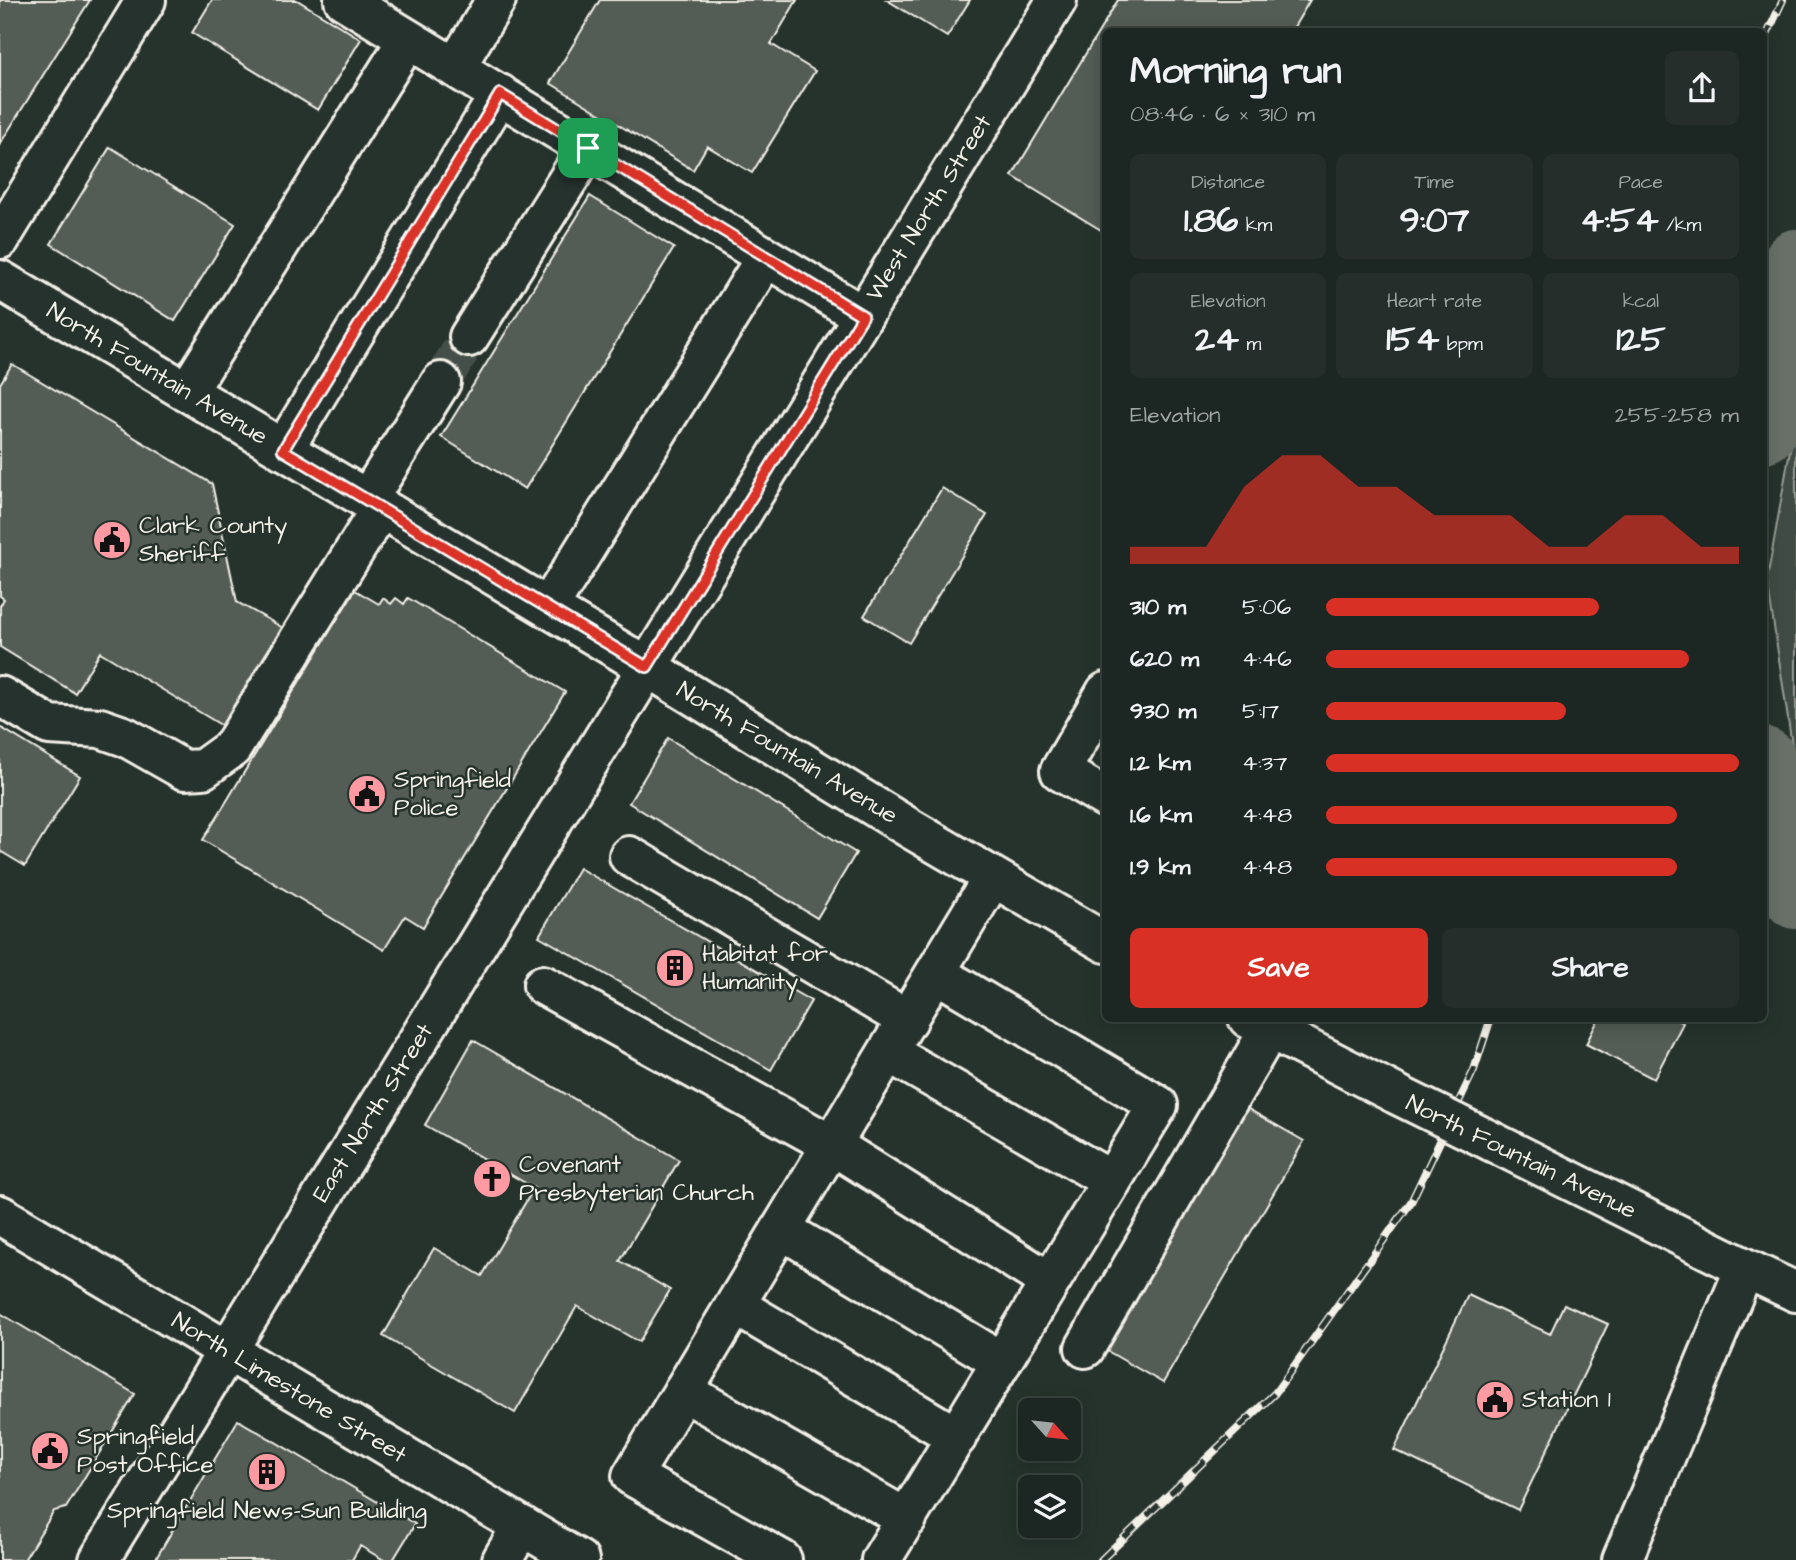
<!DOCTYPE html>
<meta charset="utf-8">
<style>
:root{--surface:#1c2622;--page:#252e2a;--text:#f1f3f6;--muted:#a0a5a5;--line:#3a4340;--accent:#d93025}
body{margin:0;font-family:"Architects Daughter",sans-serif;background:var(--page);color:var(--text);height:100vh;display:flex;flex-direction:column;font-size:26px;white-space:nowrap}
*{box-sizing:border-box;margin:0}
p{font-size:23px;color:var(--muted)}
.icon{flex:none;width:38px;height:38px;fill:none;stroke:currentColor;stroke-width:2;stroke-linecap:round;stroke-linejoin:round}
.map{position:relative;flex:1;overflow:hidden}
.drawer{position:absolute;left:1102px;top:28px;width:665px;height:994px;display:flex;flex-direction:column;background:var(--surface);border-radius:10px;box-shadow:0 4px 18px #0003,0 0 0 2px var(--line)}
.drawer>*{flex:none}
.needle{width:46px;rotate:117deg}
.tools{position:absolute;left:1018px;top:1398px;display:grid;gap:14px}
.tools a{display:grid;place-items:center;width:63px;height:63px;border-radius:10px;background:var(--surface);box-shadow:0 4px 18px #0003,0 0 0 2px var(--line);font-size:35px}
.pin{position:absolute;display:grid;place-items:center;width:60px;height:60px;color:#fff;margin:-30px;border-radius:14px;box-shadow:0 4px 10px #0006}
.round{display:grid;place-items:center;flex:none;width:74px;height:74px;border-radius:10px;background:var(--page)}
.overview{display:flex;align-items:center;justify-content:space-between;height:119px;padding:0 28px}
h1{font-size:38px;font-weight:700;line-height:52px}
.figures{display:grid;grid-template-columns:repeat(3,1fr);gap:10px;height:119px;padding:7px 28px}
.figures div{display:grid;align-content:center;border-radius:10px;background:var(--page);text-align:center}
.figures b{font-size:35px;font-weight:700}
.figures small{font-size:19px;font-weight:400}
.figures p{font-size:19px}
.chart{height:196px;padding:14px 28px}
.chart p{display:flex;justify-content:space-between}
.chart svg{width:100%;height:126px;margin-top:7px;fill:var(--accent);opacity:.7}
.button{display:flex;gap:14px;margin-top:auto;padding:14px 28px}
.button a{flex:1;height:80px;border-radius:10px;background:var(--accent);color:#fff;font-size:28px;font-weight:700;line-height:80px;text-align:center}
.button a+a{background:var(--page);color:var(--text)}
ul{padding:0 28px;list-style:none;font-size:23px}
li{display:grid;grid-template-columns:112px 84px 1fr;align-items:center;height:52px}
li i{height:18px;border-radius:9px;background:var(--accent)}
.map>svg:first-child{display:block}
.green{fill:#414b45;stroke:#9a9e96;stroke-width:2}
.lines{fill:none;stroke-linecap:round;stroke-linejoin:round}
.river{stroke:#676f68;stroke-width:66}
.building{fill:#525c55;stroke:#f4f1e8;stroke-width:2}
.minor-tunnel{stroke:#455049;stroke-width:38;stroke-dasharray:38 19;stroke-linecap:butt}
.minor-casing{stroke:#f4f1e8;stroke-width:44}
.major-casing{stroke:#f4f1e8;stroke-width:44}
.minor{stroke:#26332d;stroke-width:38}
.major{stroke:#26332d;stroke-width:38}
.rail-casing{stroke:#f4f1e8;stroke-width:8}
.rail{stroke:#26332d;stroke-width:5;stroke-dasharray:16;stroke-linecap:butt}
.minor-bridge-casing{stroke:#f4f1e8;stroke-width:44;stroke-linecap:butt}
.minor-bridge{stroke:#26332d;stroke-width:38}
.route-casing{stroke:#fff;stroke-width:14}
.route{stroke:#d93025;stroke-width:9}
.labels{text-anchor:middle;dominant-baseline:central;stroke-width:5;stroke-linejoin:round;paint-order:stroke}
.street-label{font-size:24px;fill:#f4f1e8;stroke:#26332d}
.poi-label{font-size:24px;fill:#f4f1e8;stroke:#26332d;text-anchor:start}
</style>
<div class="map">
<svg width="1796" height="1560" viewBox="0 0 1796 1560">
<rect width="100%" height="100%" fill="#26332d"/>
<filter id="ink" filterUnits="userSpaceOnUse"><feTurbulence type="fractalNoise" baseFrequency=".0143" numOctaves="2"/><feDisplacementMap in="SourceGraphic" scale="14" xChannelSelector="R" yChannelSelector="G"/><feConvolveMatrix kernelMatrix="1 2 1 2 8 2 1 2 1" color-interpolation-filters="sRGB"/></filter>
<g filter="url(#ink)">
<path class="green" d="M1796,416V772L1767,580Z"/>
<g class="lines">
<path class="river" d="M1764,430L1783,302L1796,262
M1764,760L1768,799L1796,896"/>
</g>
<path class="building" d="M0,0H90L0,144Z
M212,0H297L361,39L318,110L192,33Z
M600,0H797L771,44L815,71L752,173L707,146L693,170L550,83Z
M887,0H970L947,37Z
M1118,0H1310L1291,32H1106V233L1012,176Z
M110,147L235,224L175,321L51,244Z
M590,196L674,248L525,489L441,437Z
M12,364L212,484L237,602L287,630L329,621L334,624L259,748L100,652L75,693L0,647V606L4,599L0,596V384Z
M942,488L987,515L909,643L864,616Z
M355,590L379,604L383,598L391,604L396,598L404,604L408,598L565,692L423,927L405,916L384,950L203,840Z
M0,727L80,776L25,866L0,851Z
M668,738L856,853L817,918L629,803Z
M579,868L811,1001L771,1070L539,936Z
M1599,1018H1673L1683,1023L1654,1079L1586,1044Z
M473,1040L679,1160L620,1261L670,1290L639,1342L577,1306L515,1413L383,1336L434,1248L482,1276L534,1188L425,1125Z
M1243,1106L1304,1141L1163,1383L1102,1348Z
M1468,1295L1550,1334L1564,1304L1608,1324L1518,1510L1394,1450Z
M0,1313L135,1394L66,1508L54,1511L24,1560H0Z
M238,1420L415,1524L393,1560H384L360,1546L352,1560H155Z"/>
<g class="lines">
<path class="minor-tunnel" d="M441,382L469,337"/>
<defs>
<path id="minor" d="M344,0L863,316
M455,68L496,0
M0,280L647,667L911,829L1106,943
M469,337L588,148
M187,392L408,39
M283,450L500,94
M367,500L441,382
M548,608L766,257
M1106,692L1060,771L1106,798
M0,696L49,725L100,728L126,737L184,770L203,769L232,748L381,508
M629,856L908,1020
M543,985L832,1145L1050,1282
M1248,1018L1396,1094
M888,1052L1112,1181
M1491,1141L1745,1268L1796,1292
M781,1229L1002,1362
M735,1305L957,1437
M1085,1348L1276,1018
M683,1391L907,1519
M502,1560L522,1526
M782,1560L632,1476L993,877
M881,1560L1158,1105L936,973
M1622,1560L1745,1268"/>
<path id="major" d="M0,239L146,0
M0,1215L579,1560
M99,1560L1057,0"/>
</defs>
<use href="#minor" class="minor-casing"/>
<use href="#major" class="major-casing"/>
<use href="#minor" class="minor"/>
<use href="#major" class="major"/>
<defs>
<path id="rail" d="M1764,41L1783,0
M1101,1560L1275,1393L1411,1202L1474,1070L1491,1018"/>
</defs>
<use href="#rail" class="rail-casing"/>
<use href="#rail" class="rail"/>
<defs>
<path id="minor-bridge" d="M1396,1094L1491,1141"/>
</defs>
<use href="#minor-bridge" class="minor-bridge-casing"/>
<use href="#minor-bridge" class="minor-bridge"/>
</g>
</g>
<g class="lines" filter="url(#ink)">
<defs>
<path id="route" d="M500,94L863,316L647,667L283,450Z"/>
</defs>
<use href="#route" class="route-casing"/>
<use href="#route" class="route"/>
</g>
<defs>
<symbol id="civic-disc" viewBox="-11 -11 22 22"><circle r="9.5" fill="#ff9aa2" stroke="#26332d"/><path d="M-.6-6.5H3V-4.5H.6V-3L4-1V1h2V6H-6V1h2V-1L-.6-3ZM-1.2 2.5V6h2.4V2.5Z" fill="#111"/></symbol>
<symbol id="building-disc" viewBox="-11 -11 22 22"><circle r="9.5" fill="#ff9aa2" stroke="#26332d"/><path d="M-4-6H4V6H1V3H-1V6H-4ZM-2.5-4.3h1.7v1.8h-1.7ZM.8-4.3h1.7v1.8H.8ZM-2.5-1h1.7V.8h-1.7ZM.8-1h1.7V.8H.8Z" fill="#111"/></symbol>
<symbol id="church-disc" viewBox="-11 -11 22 22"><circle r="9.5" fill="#ff9aa2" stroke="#26332d"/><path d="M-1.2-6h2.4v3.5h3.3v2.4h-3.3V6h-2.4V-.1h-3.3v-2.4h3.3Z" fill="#111"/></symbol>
</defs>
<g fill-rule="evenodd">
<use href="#civic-disc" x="90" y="518" width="44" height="44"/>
<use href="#civic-disc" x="345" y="772" width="44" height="44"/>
<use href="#building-disc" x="653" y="946" width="44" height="44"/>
<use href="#church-disc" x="470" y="1157" width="44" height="44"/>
<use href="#civic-disc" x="1473" y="1378" width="44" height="44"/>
<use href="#civic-disc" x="28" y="1429" width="44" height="44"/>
<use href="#building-disc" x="245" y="1450" width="44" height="44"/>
</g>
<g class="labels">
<g class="street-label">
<text transform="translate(929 208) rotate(-58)">West North Street</text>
<text transform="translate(157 374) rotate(31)">North Fountain Avenue</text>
<text transform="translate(787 753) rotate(31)">North Fountain Avenue</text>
<text transform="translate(373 1113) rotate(-58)">East North Street</text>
<text transform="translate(1521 1157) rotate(26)">North Fountain Avenue</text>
<text transform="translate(289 1388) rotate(31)">North Limestone Street</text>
</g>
<g class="poi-label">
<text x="139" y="526">Clark County<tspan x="139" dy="28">Sheriff</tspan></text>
<text x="394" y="780">Springfield<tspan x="394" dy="28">Police</tspan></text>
<text x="702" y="954">Habitat for<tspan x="702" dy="28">Humanity</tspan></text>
<text x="519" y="1165">Covenant<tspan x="519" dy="28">Presbyterian Church</tspan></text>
<text x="1522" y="1400">Station 1</text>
<text x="77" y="1437">Springfield<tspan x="77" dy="28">Post Office</tspan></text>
<text x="267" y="1511" text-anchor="middle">Springfield News-Sun Building</text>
</g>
</g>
</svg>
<div class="tools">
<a><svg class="needle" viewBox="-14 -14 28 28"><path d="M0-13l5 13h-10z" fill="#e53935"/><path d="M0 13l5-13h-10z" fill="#a0a5a5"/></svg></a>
<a><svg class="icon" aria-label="layers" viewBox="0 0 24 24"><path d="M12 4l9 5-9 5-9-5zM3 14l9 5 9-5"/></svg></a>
</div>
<div class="pin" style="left:588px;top:148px;background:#1e9e55"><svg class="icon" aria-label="arrive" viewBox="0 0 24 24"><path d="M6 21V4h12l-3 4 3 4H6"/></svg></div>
<section class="drawer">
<div class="overview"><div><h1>Morning run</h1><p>08:46 · 6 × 310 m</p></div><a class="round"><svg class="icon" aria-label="share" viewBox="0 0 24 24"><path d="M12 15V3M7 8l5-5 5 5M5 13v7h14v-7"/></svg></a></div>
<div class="figures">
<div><p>Distance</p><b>1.86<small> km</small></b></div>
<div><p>Time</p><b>9:07</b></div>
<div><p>Pace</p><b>4:54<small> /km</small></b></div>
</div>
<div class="figures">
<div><p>Elevation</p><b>24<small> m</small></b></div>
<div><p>Heart rate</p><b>154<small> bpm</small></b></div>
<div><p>kcal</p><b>125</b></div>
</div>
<div class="chart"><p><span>Elevation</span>255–258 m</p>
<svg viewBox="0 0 160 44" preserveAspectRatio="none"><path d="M0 44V38L10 38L20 38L30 17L40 6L50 6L60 17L70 17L80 27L90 27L100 27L110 38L120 38L130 27L140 27L150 38L160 38V44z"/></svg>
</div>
<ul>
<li><b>310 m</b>5:06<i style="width:66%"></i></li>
<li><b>620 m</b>4:46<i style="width:88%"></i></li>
<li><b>930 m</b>5:17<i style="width:58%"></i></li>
<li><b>1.2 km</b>4:37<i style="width:100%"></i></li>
<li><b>1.6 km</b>4:48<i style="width:85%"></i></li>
<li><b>1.9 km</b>4:48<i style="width:85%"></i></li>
</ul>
<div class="button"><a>Save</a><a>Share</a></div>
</section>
</div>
